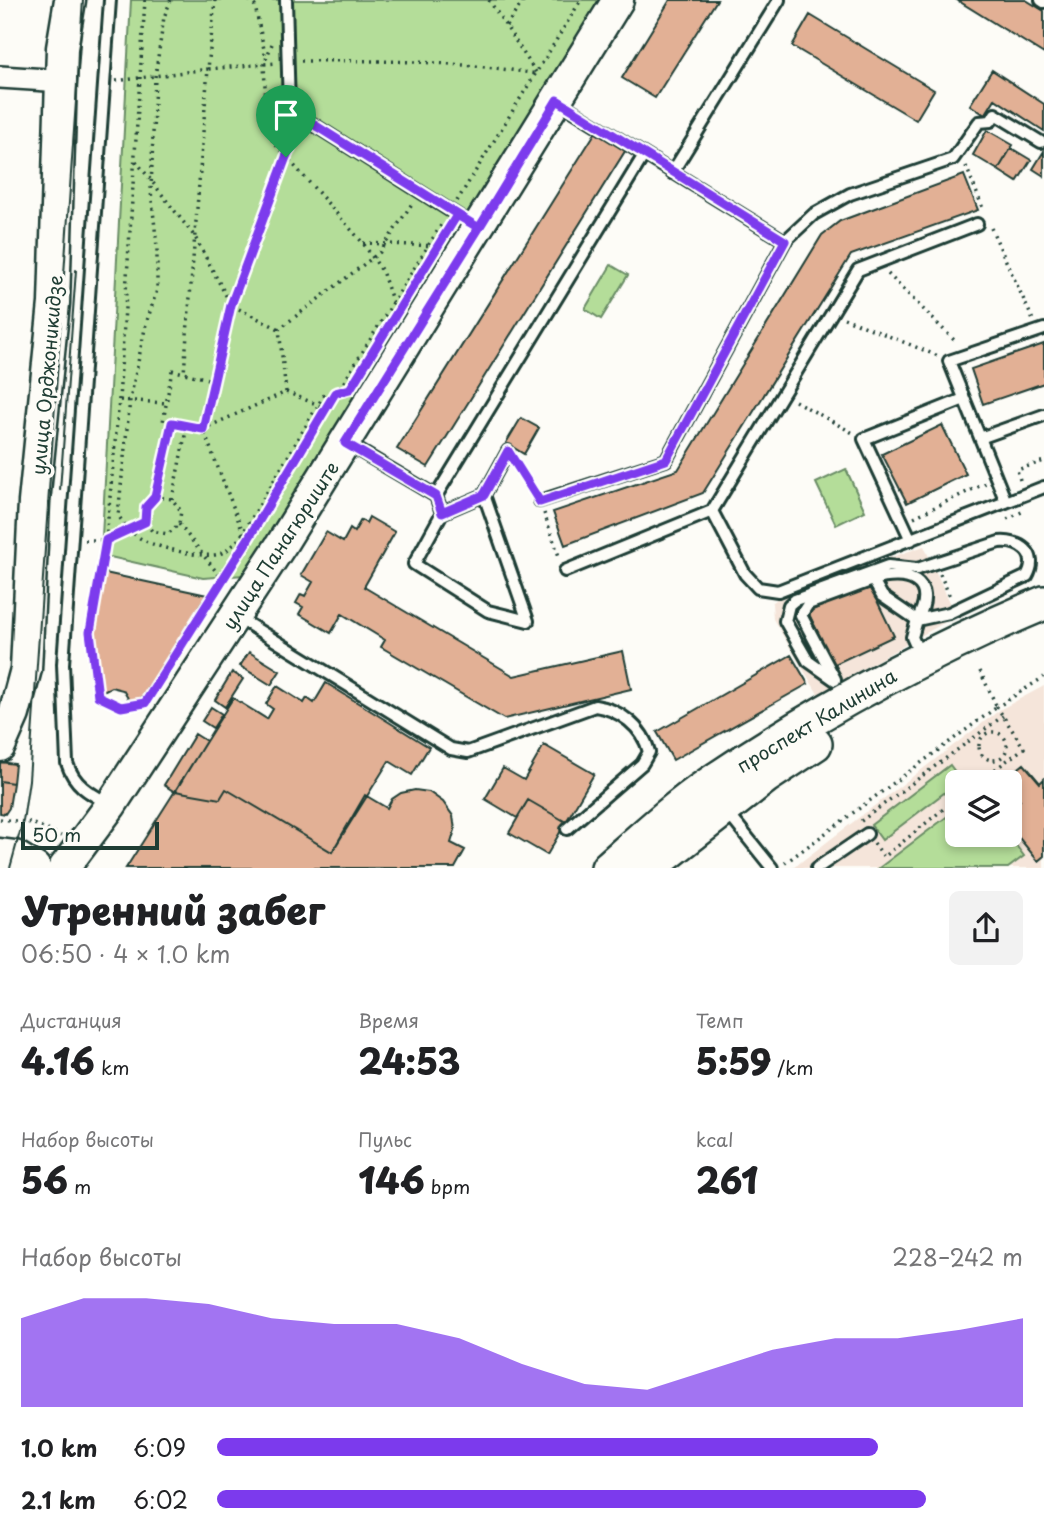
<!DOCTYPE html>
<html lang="ru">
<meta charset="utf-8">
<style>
:root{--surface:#fff;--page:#f2f2f2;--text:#202124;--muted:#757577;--accent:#7c3aed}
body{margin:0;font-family:"Playpen Sans",sans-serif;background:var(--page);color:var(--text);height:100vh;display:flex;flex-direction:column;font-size:26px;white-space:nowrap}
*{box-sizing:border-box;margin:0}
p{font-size:23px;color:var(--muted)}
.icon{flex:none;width:38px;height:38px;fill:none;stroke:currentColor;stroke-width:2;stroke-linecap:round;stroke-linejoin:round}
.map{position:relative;height:868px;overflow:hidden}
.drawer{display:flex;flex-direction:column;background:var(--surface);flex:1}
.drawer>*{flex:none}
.fabs{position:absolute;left:945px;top:770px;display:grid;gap:14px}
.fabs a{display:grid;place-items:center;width:77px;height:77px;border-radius:10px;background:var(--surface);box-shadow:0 4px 10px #0003;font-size:35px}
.scale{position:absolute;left:21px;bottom:18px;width:138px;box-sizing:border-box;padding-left:7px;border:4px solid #1f3d34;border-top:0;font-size:19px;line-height:24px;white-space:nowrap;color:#1f3d34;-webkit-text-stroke:5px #fdfcf7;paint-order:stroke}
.pin{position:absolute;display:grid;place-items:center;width:60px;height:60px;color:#fff;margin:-72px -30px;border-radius:50% 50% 50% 0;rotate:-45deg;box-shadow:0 0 7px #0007}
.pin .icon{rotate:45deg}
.round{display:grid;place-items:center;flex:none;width:74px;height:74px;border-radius:10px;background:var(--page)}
.overview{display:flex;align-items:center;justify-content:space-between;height:119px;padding:0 21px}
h1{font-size:38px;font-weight:800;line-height:52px}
.metrics{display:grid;grid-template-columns:repeat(3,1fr);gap:10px;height:119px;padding:7px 21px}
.metrics div{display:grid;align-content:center}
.metrics b{font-size:35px;font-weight:800}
.metrics small{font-size:19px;font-weight:400}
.metrics p{font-size:19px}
.chart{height:196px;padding:14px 21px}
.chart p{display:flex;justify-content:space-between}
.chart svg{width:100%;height:126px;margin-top:7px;fill:var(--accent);opacity:.7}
ul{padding:0 21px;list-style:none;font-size:23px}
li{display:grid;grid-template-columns:112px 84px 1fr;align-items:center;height:52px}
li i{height:18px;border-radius:9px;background:var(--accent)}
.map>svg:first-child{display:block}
.built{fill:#f5e5da;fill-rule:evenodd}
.green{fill:#b4dd99;stroke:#6a8d66;stroke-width:2}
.building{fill:#e2b095;stroke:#1f3d34;stroke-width:2}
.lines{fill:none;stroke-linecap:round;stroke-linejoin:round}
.lane-casing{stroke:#1f3d34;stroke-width:16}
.street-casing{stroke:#1f3d34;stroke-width:26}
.secondary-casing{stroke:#1f3d34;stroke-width:35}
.primary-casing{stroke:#1f3d34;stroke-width:38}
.path{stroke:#1f3d34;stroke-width:3.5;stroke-dasharray:2 5;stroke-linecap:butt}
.lane{stroke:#fdfcf7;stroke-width:10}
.street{stroke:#fdfcf7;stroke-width:21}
.secondary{stroke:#fdfcf7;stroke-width:30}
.primary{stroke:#fdfcf7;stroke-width:33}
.tram{stroke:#1f3d34;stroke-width:2}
.route-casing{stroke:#fff;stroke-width:14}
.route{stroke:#7c3aed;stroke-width:9}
.labels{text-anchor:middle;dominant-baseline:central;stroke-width:7;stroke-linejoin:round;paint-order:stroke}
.street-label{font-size:19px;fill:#1f3d34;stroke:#fdfcf7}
</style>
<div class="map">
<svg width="1044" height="868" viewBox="0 0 1044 868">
<rect width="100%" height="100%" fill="#fdfcf7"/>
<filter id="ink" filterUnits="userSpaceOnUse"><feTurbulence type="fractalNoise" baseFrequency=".0143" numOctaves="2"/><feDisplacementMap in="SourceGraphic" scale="14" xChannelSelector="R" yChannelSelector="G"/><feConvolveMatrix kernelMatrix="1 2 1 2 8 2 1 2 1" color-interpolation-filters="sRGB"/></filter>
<g filter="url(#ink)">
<path class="built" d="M924,546L956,616L818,694L773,619L772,603L782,595Z
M1044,686V868H793L1001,709ZM957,782H1010V835H957Z"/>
<path class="green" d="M131,0H602L244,575L203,578L101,555Z
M611,265L628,275L601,319L585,309Z
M846,469L865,511L836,525L816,483Z
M950,765L961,780L882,840L871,825Z
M957,809V835H1008L1024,856L1008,868H879Z"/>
<path class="building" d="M670,0H717L655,98L622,78Z
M957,0H1026L1044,11V54Z
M810,15L934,90L916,120L792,46Z
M992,70L1044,104V131L995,99L985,115L970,105Z
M597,130L627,148L428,467L397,449Z
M987,130L1013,145L998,170L973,155Z
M1011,148L1031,160L1017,182L998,170Z
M1044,151V176L1033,169Z
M964,175L978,210L851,255L703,493L565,545L553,512L678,470L822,235L840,221Z
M1044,344V383L983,404L971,369Z
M521,418L539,428L524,454L506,443Z
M942,425L966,474L907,503L882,454Z
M369,517L395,532L364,587L514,676L623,651L631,689L504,719L381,647L385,640L342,614L331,633L299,614L303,607L296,603L301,594L305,596L313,582L301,575L326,532L343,542L350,529L354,532L361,520L366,523Z
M105,573L207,595L144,696L137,701L129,700L123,690L111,687L101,692L94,688L92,681L88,648Z
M869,584L894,636L833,665L808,612Z
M249,652L280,671L271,685L240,666Z
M791,655L808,684L673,760L657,732Z
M232,672L243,679L225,707L215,700Z
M326,683L429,747L412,775L389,761L332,852L226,789L220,799L175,791L233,698L267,719L273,709L266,704L277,686L304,703L307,698L314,703Z
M211,707L222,714L213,728L202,721Z
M195,734L206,741L175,792L164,785Z
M544,745L594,774L566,822L528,800L517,818L485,799L503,768L524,780Z
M0,762L15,764L13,783L0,781Z
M1024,764L1040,783L1044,779V856L1038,861L1010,827V808L1020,800L1010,787V782L1004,780Z
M0,781L13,783L9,808L5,814L0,813Z
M226,789L332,852L365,795L387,808L392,799L401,793L415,790L429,792L443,802L453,816L455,830L451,843L465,850L455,868H126L175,791L220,799Z
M528,800L566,822L547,855L509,833Z"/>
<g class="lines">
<defs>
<path id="lane" d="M286,0L289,109L476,227
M1041,0L1044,2
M557,101L785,241
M672,173L779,0
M977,224L858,270L712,511L745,574L758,588L778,591L1044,487
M980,438L1044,415
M348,444L436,496L644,155
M484,495L508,451
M436,496L442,513L484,495L528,621
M540,501L666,460L785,241L814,214L850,194L953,159L979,122L991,121L995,114L1041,142
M1006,502L949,361L1044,329
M442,513L414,564L488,611L528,621
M911,540L864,439L964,399
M565,571L712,511
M873,580C906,570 939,580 917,620
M237,617L451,749L468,752L595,706C619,709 643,727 649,752L642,764L567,829
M835,679L801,615L808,604L873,580L882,596L917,620L912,637L920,655
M835,680L808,661L785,621L789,605L795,600L888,566L917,569L999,542C1019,540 1040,553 1027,576L949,613L917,620
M109,804C89,793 74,785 67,763L63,664L110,0
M727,812L772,868
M817,868L867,834"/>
<path id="street" d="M0,77L63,81"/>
<path id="secondary" d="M0,746L14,714L26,669L34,502L54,303L62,48L70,0
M0,854L15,856L35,868
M64,868L111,805L281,545L618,0"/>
<path id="primary" d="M608,868C641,839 674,808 711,783C816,712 927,652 1044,603
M649,868L765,777L815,744"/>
</defs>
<use href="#lane" class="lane-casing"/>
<use href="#street" class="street-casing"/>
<use href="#secondary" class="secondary-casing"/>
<use href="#primary" class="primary-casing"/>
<path class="path" d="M145,0L119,400L106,540L90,632L98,696L121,707L145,703L443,222
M171,0L164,17L155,77L151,191L157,247V290L146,324L130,400L118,515C125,526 133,535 145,541C160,548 204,559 219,554C230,550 237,542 243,533L324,395L350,389
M215,0L208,69L276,63
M249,0L255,6L265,54
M489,0L537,74
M506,26L524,0
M272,44L264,64L267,130L275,144L363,243L382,271L396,312
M301,61C380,60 459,61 537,74
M116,81L208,69L184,373
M136,161L195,237L231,305L279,329
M966,166L984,211
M457,201L581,0
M991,228L1033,320
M363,243L438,246
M888,274L957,343
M844,318L938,356
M172,370L212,380L203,429L163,422Z
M212,380L231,305L292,143L290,125
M286,392L279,329L380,252L413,202
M120,400L166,403
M795,401L853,433
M517,464L533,491
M1020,480L1017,470L1044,461
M155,497L172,499L181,511L179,524L168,534L152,531L145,522L146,507L155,497L172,423
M172,499L187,426
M544,513L560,559
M914,517L986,483
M1007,519L1024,511
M179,524L222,579
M85,540H106L145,522
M246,540L203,429L286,392L326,408
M940,574L951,599
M979 746a14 14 0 1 1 28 0a14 14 0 1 1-28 0Z
M978,782L1024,748L997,707L1044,677
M0,819L32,823L61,836
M861,821L1003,716
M874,843L884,857L957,798
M785,863L997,707L979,669"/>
<use href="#lane" class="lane"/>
<use href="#street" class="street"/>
<use href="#secondary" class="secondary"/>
<use href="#primary" class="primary"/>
<path class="tram" d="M60,490L76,270
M10,868L23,821L29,780L83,0"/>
</g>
</g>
<g class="lines" filter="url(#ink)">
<defs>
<path id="route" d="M286,157L231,305L203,429L172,423L155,497L146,507L145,522L106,540L90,632L98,696L121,707L145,703L247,541L335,393L350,389L457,215L479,228L345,443L436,496L442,513L484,495L508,451L540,502L666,460L785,241L557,100L479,228L289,109L292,143L286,157"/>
</defs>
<use href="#route" class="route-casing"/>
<use href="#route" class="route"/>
</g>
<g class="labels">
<g class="street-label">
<text transform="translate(46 375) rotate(-85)">улица Орджоникидзе</text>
<text transform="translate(280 545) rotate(-57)">улица Панагюриште</text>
<text transform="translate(816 720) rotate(-31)">проспект Калинина</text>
</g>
</g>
</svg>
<div class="fabs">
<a><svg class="icon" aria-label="layers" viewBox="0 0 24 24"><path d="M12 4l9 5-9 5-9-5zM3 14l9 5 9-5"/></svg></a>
</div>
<div class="scale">50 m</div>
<div class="pin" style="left:286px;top:157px;background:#1e9e55"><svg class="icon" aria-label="arrive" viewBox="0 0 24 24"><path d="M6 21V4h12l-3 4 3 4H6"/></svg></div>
</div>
<section class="drawer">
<div class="overview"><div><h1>Утренний забег</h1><p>06:50 · 4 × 1.0 km</p></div><a class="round"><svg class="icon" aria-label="share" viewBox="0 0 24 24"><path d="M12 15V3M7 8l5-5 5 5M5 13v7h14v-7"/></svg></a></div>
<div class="metrics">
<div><p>Дистанция</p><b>4.16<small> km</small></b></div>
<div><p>Время</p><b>24:53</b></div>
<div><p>Темп</p><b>5:59<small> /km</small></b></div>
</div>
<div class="metrics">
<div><p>Набор высоты</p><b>56<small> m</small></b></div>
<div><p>Пульс</p><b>146<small> bpm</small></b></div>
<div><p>kcal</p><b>261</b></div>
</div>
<div class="chart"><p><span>Набор высоты</span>228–242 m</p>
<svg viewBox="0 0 160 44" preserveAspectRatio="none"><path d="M0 44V13L10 6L20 6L30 8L40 13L50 15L60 15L70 20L80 29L90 36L100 38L110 31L120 24L130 20L140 20L150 17L160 13V44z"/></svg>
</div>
<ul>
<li><b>1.0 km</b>6:09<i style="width:82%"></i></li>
<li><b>2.1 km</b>6:02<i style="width:88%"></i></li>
</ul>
</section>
